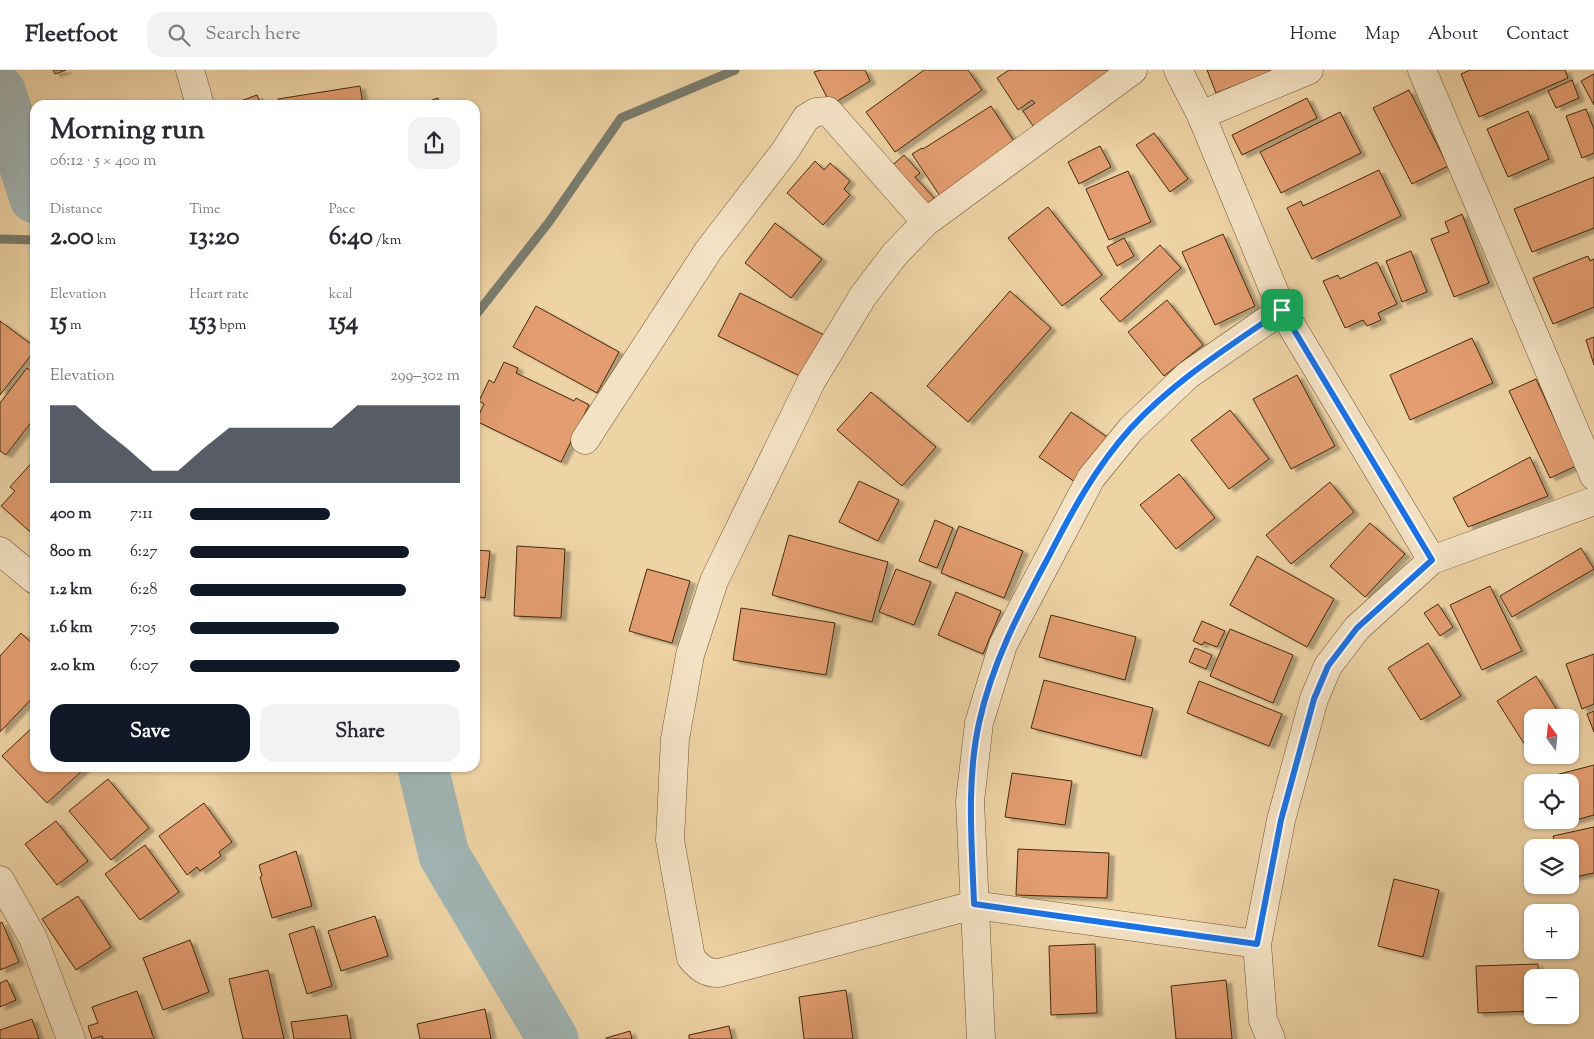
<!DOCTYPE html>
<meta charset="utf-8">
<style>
:root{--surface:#fff;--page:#f2f2f3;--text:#2b2b33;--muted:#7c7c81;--line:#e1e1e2;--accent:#111827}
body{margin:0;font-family:"Sorts Mill Goudy",serif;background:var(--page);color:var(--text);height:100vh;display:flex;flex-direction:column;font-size:19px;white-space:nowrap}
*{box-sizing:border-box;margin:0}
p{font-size:16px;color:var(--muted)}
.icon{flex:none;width:28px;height:28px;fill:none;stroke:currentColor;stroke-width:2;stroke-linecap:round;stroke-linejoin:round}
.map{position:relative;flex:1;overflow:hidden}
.side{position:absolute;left:30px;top:30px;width:450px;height:672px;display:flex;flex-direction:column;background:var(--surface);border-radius:15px;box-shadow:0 1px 4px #0004}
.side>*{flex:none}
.needle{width:32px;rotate:345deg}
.fabs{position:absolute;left:1524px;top:639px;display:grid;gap:10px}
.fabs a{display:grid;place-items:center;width:55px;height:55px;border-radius:10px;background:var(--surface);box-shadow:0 1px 4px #0004;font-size:25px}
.pin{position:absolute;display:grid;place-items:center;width:42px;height:42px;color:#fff;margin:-21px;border-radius:10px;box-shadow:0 2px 8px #0006}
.round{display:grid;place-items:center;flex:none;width:52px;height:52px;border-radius:15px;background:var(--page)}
.head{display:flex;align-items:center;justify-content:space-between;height:85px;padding:0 20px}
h1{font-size:28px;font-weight:800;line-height:38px}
.figures{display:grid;grid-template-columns:repeat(3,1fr);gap:8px;height:85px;padding:5px 20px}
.figures div{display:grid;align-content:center}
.figures b{font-size:25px;font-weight:800}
.figures small{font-size:14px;font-weight:400}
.figures p{font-size:14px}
.chart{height:140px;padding:10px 20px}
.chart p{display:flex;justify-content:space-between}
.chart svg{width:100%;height:90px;margin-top:5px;fill:var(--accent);opacity:.7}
.action{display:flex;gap:10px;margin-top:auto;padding:10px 20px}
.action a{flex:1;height:58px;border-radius:15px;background:var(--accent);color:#fff;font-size:20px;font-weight:800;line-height:58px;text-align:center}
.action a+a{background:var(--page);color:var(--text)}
ul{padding:0 20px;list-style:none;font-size:16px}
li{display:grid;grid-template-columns:80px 60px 1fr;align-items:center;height:38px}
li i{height:12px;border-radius:6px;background:var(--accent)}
header{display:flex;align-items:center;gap:30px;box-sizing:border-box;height:70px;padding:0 25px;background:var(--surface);border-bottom:1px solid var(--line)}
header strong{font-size:24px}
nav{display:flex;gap:28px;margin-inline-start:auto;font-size:18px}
.search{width:350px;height:45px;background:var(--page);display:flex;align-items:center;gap:12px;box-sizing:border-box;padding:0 18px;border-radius:15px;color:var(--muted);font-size:19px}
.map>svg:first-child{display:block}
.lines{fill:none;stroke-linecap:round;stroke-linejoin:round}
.stream{stroke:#7a7d6f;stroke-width:9}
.river{stroke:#a0b4b3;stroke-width:51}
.building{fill:#e39d70;stroke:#412a0a;filter:url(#shadow)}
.street-casing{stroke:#6c5431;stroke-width:29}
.street{stroke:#f4e2c4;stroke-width:28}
.route-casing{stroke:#fff;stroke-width:10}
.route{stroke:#1a73e8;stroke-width:6}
</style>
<header>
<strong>Fleetfoot</strong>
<div class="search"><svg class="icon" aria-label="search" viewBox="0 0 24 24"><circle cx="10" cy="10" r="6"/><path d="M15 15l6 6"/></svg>Search here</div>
<nav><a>Home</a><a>Map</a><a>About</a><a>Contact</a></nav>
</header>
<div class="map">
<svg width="1594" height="969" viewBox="0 0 1594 969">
<defs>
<filter id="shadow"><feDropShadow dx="5.5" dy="3" stdDeviation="1" flood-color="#0004"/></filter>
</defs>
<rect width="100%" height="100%" fill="#eed3a5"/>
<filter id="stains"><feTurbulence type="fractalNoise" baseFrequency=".004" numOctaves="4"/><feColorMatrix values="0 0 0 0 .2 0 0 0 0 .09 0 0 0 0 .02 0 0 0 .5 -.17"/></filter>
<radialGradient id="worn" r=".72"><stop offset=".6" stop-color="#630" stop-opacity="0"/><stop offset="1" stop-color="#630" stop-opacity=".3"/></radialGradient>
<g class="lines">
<path class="stream" d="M0,169L35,170
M475,246L549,152L621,48L735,0"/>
<path class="river" d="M0,21L35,128
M423,698L444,785L553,969"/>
</g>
<path class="building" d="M53,0H66L55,4Z
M821,0H865L870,11L831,35L814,2Z
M924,0H968L982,20L895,82L866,42Z
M1009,0H1112L1035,59L1023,41L1035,33L1032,30L1018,40L997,8Z
M1207,0H1275L1216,23Z
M1470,0H1565L1568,8L1479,47L1461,4Z
M1594,4V35L1581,11Z
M1572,10L1579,28L1556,38L1548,21Z
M360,16L363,35H279L278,29Z
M1409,20L1448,96L1412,114L1373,38Z
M257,25L261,35H230Z
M438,28L440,35H418Z
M1307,28L1317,48L1242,85L1232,65Z
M991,36L1019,79L942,129L912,84L922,78L923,79Z
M1586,39L1594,59V83L1582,88L1566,46Z
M1528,41L1549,89L1508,107L1487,59Z
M1340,42L1361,83L1281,123L1260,82Z
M1154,63L1188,109L1170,122L1136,75Z
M1100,76L1111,97L1079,114L1068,92Z
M904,85L920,103L915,107L934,128L923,138L888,99Z
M815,91L824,100L830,93L850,111L844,119L850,125L823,155L787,123Z
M1379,100L1401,146L1312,189L1287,138L1301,131L1303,136Z
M1128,101L1151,152L1109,170L1086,119Z
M1594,107V158L1532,182L1514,139Z
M1048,137L1102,205L1062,236L1008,168Z
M1462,144L1489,213L1454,227L1431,169L1449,162L1445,152Z
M775,153L822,189L791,228L745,193Z
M1223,164L1255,236L1215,255L1182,182Z
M1124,168L1134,186L1117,196L1107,177Z
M1160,175L1181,198L1120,252L1100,229Z
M1411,181L1427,222L1402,232L1386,191Z
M1588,186L1590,191L1594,189V237L1553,254L1533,208Z
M1377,192L1397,234L1378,243L1381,250L1367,256L1363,250L1345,258L1323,211L1338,205L1340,209Z
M1010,221L1051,258L968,352L927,316Z
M740,223L826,266L804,308L718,266Z
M1167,230L1203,275L1164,306L1128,262Z
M536,236L619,282L597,323L513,277Z
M0,251L35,277V280L0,325Z
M1594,267V295L1586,270Z
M1472,268L1493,313L1410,350L1390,305Z
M504,292L518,298L516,303L574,331L576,328L589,335L561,392L476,351L484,334L479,331L489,310L494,313Z
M27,298L35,304V347L6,385L0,381V333Z
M1297,305L1335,376L1291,399L1253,329Z
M1536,309L1576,396L1550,408L1509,321Z
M871,322L936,377L902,416L837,360Z
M1230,340L1269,389L1229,419L1191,370Z
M1071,342L1110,369L1078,414L1039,387Z
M1530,387L1548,426L1468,457L1453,428Z
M35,389V466L1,436L15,421L10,417Z
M1179,404L1215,448L1176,479L1140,435Z
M859,411L899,430L878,471L839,452Z
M1330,412L1354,442L1291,494L1266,465Z
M935,450L953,458L937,498L919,491Z
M1370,453L1405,484L1365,527L1330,496Z
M959,456L1023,481L1004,528L941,503Z
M789,465L888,492L872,552L772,525Z
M517,476L565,479L561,548L514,546Z
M1581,478L1594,499L1512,547L1500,526Z
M475,480L490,481L485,528L475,526Z
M1257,486L1334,529L1307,577L1230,535Z
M647,499L690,511L672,573L629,561Z
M896,499L931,512L914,555L879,542Z
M1490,516L1522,581L1482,600L1450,535Z
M956,522L1001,541L983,584L938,565Z
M1438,534L1453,557L1440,566L1424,543Z
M741,538L835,553L826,605L733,590Z
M1051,545L1136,567L1125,610L1039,587Z
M1202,551L1225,561L1217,577L1204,572L1202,575L1193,571Z
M1230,559L1293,585L1273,633L1210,606Z
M21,563L35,576V625L0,662V586Z
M1428,573L1461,626L1421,650L1388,598Z
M1195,578L1212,585L1206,599L1189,592Z
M1594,584V634L1582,639L1566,594Z
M1536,606L1562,648H1532L1534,685L1532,686L1497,631Z
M1044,610L1153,638L1141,686L1031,658Z
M1199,611L1282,644L1269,676L1187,643Z
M1594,641V662L1587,644Z
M35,655V698H85L47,733L2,686Z
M1594,695V745L1561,754L1560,750H1570V712H1550L1548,707Z
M1012,703L1072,711L1065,755L1005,747Z
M108,709L149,758L111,790L69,741Z
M204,733L232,772L219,782L221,786L200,801L197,797L187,805L159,766Z
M56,751L88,791L57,815L25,774Z
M1594,757V803L1570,808V778H1556L1553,766Z
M145,775L179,822L140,850L105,804Z
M1018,779L1109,783L1107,828L1016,825Z
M296,781L312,836L272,848L260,807L262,806L259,795Z
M1394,809L1439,820L1423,887L1378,876Z
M78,826L111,877L76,900L42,849Z
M375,846L388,886L341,901L328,861Z
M2,852L19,892L0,900V853Z
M314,856L332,916L307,924L289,864Z
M190,870L209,922L163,940L143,888Z
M1095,874L1097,943L1051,945L1049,876Z
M1538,894L1539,908H1532V941L1478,943L1476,896Z
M268,900L284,969H243L229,909Z
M7,910L16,930L0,937V913Z
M1226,910L1232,969H1176L1171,916Z
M846,920L853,969H804L799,927Z
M137,921L154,969H103L102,966L92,969L88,956L98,953L92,937Z
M485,939L491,969H420L417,954Z
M347,945L351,969H294L291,952Z
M32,949L39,969H0V960Z
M729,956L732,969H689V965Z
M630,961L632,969H606V968Z"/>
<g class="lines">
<defs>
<path id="street" d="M190,0L200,35
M1133,0L926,152L895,184L863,226L812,310L714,511L690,585L675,669L670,770L691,888C700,898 705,903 719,903L974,835L1257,874
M1178,0L1201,45L1282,240L1432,490
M1422,0L1594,406
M1201,45L1309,0
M585,370L708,181L785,81L806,48L816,42L828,41L926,152
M0,481L35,510
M0,810L33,868L71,969
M981,969L970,731L979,653L1003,575L1091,408L1131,359L1188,305L1282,240
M1271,969L1263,950L1257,874L1281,750L1314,629L1328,596L1357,558L1432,490L1594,431"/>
</defs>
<use href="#street" class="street-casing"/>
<use href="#street" class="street"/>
</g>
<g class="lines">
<defs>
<path id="route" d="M1282,240L1432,490L1357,558L1328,596L1314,629L1281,750L1257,874L974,834C972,774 966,713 979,653C992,593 1020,540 1049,486C1072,441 1096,397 1130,359C1174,311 1230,276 1282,240Z"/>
</defs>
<use href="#route" class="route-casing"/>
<use href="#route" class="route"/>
</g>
<rect width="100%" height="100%" filter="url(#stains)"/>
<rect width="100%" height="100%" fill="url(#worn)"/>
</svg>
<div class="fabs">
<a><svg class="needle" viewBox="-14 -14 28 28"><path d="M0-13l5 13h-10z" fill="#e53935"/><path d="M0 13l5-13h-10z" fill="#7c7c81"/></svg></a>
<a><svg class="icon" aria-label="locate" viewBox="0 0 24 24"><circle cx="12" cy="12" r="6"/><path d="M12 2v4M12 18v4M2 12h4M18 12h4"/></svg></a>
<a><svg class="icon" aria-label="layers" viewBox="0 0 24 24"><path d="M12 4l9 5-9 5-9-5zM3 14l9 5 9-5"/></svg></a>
<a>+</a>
<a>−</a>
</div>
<div class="pin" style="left:1282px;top:240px;background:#1e9e55"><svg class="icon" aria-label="arrive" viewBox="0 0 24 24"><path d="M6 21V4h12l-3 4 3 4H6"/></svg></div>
<section class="side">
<div class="head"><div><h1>Morning run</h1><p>06:12 · 5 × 400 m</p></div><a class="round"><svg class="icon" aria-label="share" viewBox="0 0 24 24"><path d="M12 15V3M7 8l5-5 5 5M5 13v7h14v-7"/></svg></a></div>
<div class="figures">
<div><p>Distance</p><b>2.00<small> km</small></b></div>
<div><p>Time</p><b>13:20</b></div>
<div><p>Pace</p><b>6:40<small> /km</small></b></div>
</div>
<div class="figures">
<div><p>Elevation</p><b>15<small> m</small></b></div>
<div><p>Heart rate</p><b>153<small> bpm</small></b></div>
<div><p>kcal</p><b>154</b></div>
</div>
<div class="chart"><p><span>Elevation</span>299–302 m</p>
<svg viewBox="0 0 160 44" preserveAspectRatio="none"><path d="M0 44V6L10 6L20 17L30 27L40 38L50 38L60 27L70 17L80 17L90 17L100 17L110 17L120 6L130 6L140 6L150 6L160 6V44z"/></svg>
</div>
<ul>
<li><b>400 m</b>7:11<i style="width:52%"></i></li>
<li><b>800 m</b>6:27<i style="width:81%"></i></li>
<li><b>1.2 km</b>6:28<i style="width:80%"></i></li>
<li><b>1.6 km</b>7:05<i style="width:55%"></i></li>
<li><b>2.0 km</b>6:07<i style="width:100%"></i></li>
</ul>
<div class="action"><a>Save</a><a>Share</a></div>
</section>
</div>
